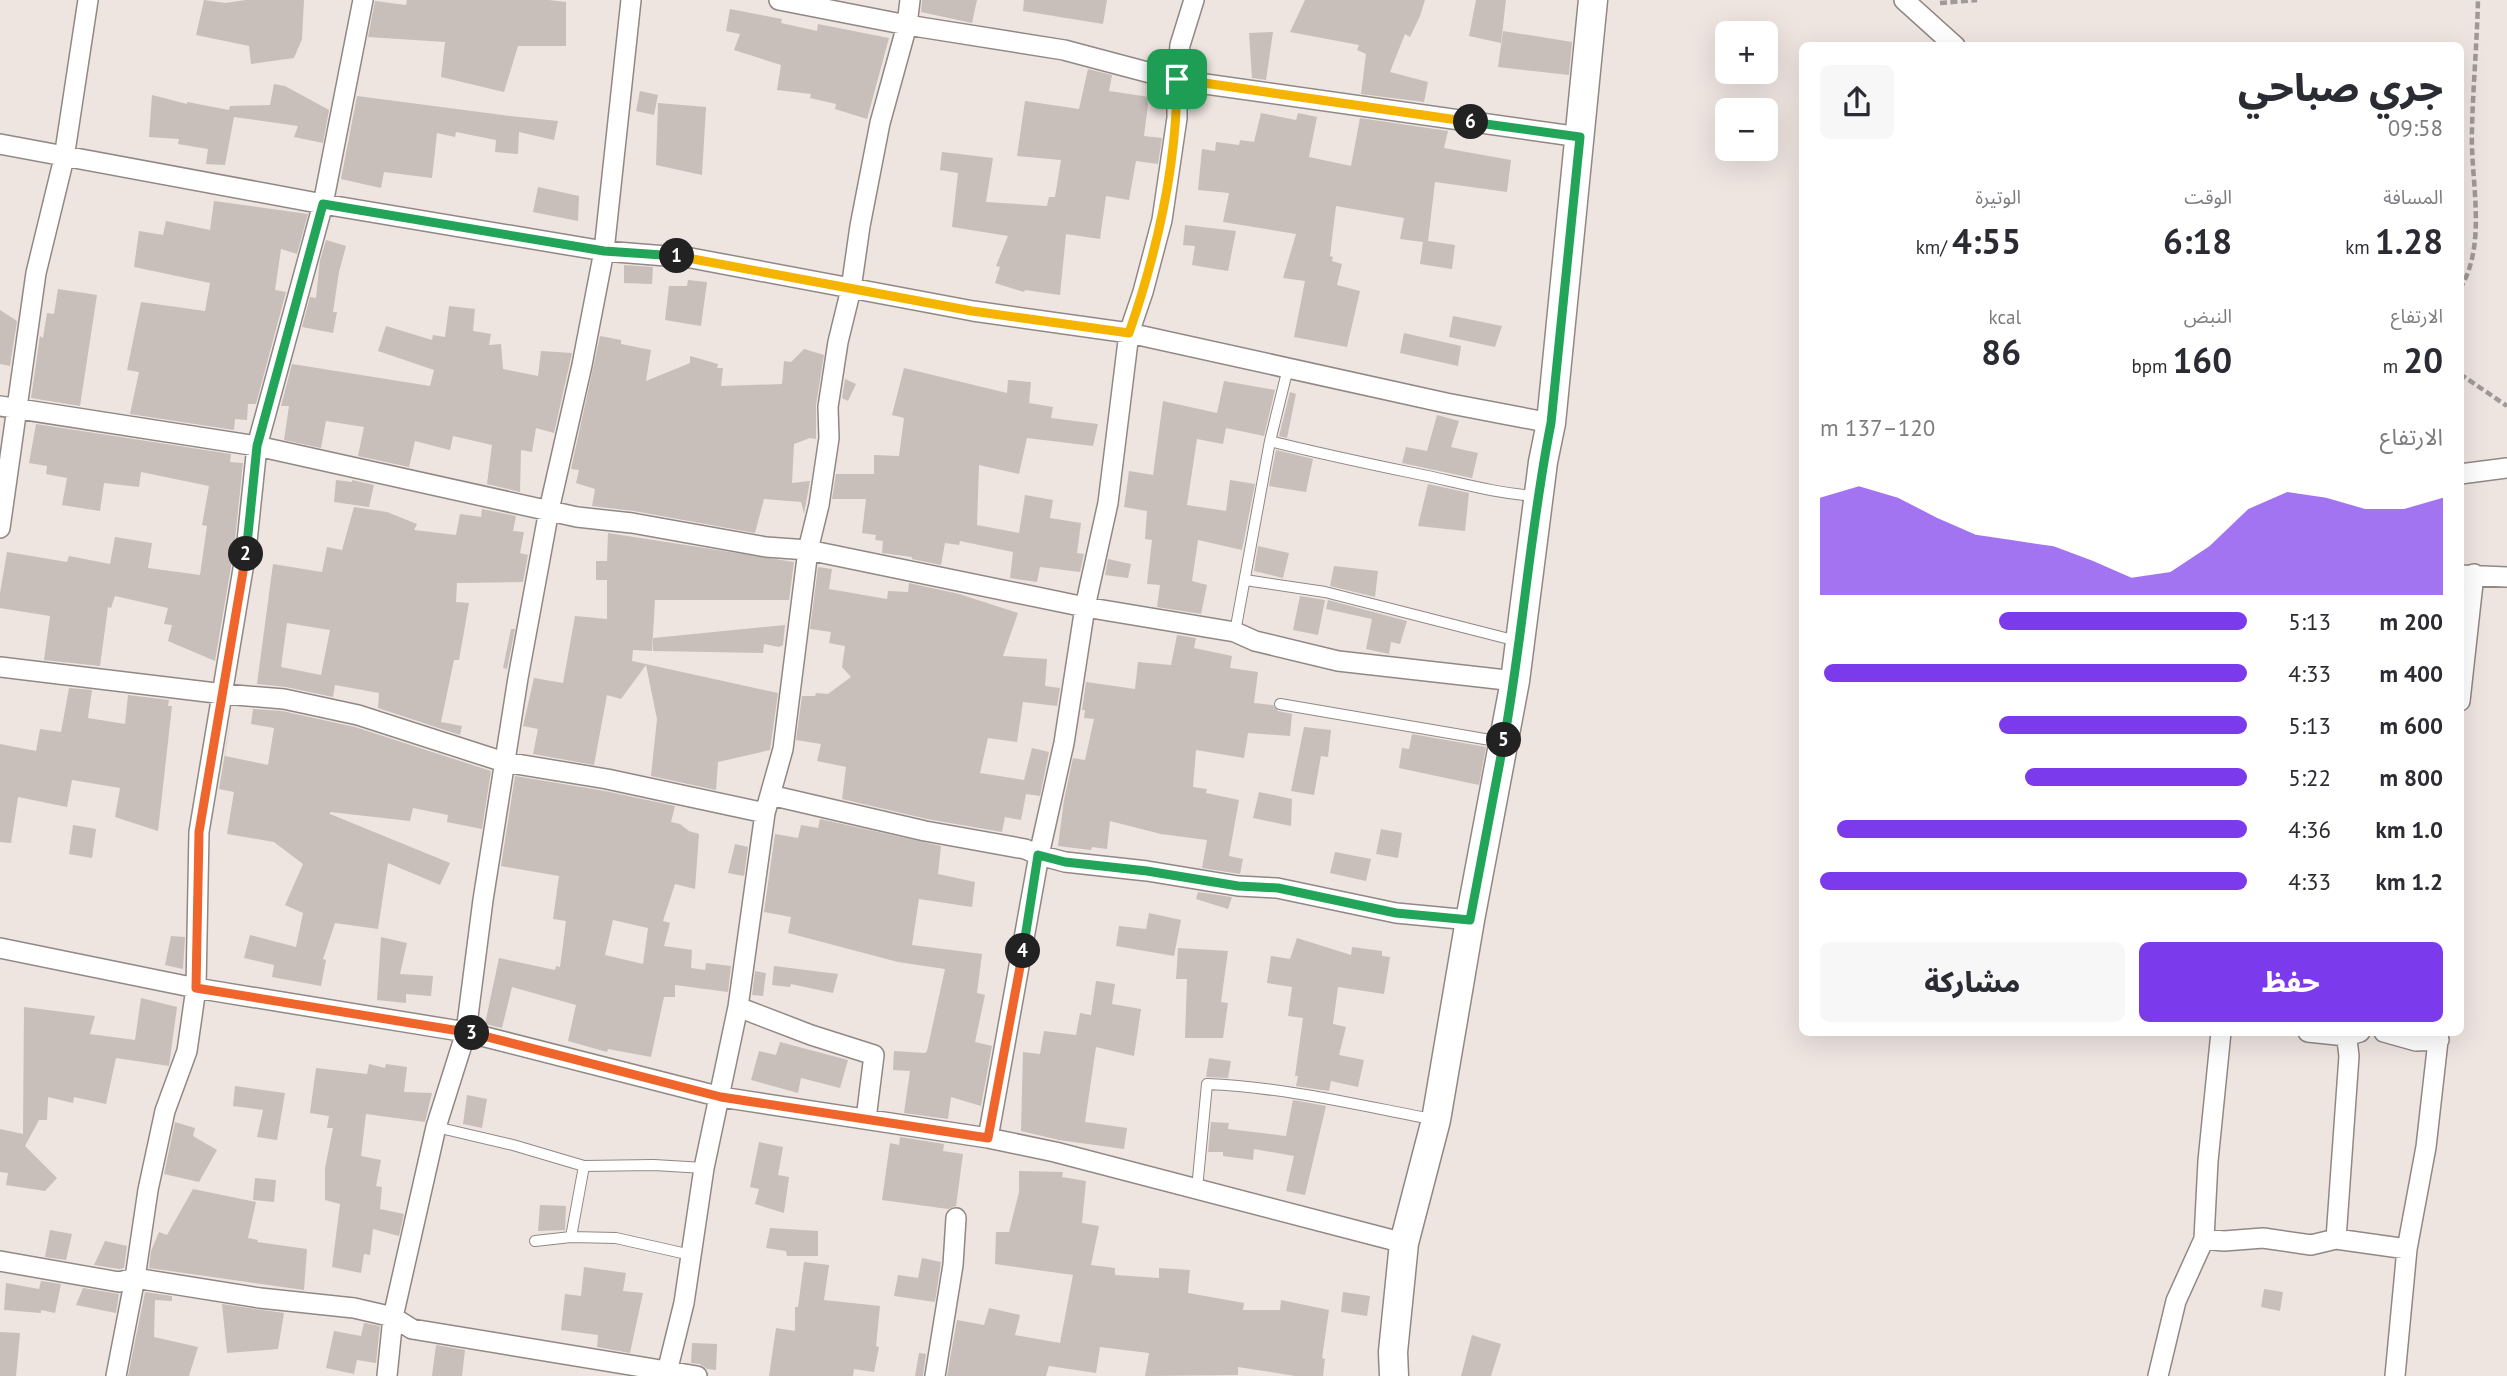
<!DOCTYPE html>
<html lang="ar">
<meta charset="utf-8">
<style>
:root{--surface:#fff;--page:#f7f7f7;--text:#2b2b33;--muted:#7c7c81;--accent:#7c3aed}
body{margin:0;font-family:"PT Sans","Noto Sans Arabic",sans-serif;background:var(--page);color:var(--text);direction:rtl;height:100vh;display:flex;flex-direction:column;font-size:26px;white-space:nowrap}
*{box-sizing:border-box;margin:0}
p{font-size:23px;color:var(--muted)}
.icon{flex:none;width:38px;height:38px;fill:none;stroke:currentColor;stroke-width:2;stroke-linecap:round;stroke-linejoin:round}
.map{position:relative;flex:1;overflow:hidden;direction:ltr}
.details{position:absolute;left:1799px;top:42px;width:665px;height:994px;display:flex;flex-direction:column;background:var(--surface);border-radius:10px;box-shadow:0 7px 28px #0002;direction:rtl}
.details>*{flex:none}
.buttons{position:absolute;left:1715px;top:21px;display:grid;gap:14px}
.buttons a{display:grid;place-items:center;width:63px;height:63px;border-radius:10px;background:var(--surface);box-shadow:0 7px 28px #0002;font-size:35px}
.pin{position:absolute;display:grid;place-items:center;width:60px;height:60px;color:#fff;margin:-30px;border-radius:14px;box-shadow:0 4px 10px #0006}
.km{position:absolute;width:35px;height:35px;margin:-18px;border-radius:50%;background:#222;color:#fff;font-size:19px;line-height:35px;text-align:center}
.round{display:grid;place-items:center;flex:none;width:74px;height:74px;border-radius:10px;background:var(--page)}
.overview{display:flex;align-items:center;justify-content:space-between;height:119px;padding:0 21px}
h1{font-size:38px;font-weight:800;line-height:52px}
.figures{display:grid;grid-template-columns:repeat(3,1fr);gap:10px;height:119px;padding:7px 21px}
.figures div{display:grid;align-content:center}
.figures b{font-size:35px;font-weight:800}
.figures small{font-size:19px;font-weight:400}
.figures p{font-size:19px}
.chart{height:196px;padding:14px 21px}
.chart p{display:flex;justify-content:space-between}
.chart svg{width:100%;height:126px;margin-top:7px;fill:var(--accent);opacity:.7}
.primary-button{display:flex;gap:14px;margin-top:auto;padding:14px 21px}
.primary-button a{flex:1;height:80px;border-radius:10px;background:var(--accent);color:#fff;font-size:28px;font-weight:800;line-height:80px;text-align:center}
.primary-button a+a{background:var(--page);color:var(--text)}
ul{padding:0 21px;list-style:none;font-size:23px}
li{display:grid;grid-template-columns:112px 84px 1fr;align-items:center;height:52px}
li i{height:18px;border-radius:9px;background:var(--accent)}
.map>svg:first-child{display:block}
.building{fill:#c8beba;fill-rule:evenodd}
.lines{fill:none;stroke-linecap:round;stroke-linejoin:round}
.lane-casing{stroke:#918884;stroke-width:12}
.street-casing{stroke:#918884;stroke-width:22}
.secondary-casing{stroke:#918884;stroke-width:31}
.path{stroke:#a19996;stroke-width:4.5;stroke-dasharray:7 3.5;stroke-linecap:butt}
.lane{stroke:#fff;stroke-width:10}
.street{stroke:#fff;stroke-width:19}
.secondary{stroke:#fff;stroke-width:28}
.split-1-casing{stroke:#fff;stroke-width:14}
.split-2-casing{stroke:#fff;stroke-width:14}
.split-3-casing{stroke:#fff;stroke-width:14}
.split-4-casing{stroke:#fff;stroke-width:14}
.split-5-casing{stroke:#fff;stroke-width:14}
.split-6-casing{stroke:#fff;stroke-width:14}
.split-7-casing{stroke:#fff;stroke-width:14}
.split-1{stroke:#f5b400;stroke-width:9}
.split-2{stroke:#22a559;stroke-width:9}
.split-3{stroke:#f0652b;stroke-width:9}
.split-4{stroke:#f0652b;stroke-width:9}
.split-5{stroke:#22a559;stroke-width:9}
.split-6{stroke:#22a559;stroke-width:9}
.split-7{stroke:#f5b400;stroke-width:9}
</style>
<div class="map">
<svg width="2507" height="1376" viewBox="0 0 2507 1376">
<rect width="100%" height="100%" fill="#eee4e0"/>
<path class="building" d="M204,0L225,3L246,0H304L302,39L294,58L251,64L249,46L196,35Z
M407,0H549L566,2V46H518L504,92L441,77L445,42L368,37L375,1L406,5Z
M922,0H977L972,23L921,12Z
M1024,0H1107L1103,24L1023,11Z
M1305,0H1425L1420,16L1410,37L1405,34L1390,72L1428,82L1424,102L1361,94L1366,54L1357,50L1359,45L1290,32Z
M1476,0H1506L1501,43L1469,36Z
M730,9L782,19L781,23L817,31L818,24L889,38L867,119L835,109L836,104L810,98L811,94L777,90L781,65L734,50L740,34L726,31Z
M1503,31L1572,42L1569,75L1498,67Z
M1273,32L1266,80L1252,78L1249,33Z
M1088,69L1112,75L1109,91L1149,97L1144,136L1162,138L1158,164L1136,161L1129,200L1106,196L1100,239L1066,234L1060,295L1025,290L1024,292L995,283L1000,267L996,266L1008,236L952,227L958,173L940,170L942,152L993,158L986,202L1047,206L1049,197H1055L1061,160L1017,156L1025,101L1079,109Z
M274,84L285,86L329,110L323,143L294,137L298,126L234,117L225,165L206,164L208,149L178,144L179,139L149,137L152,95L187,104V102L229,110L230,106L270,105Z
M640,91L658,95L654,115L636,111Z
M357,96L510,116L558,121L554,140L519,132L518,154L495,152L496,140L456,132L455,137L437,133L432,178L384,172L381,188L341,179Z
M658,103L706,107L702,175L656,165Z
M1261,113L1296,120L1298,113L1317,117L1309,157L1351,166L1360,118L1448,131L1444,148L1511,160L1507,192L1435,182L1428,241L1455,245L1452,269L1420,264L1423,242L1400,239L1404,218L1336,206L1330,256L1333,257L1332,261L1342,264L1337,285L1360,291L1347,347L1294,337L1305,281L1283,278L1296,234L1223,222L1229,193L1198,190L1202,149L1215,151L1216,142L1239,145L1240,140L1254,142Z
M538,187L579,196L578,221L533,212Z
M214,201L308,214L297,254L281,249L275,290L286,292L256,404H248L247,420L235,419L234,430L130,414L139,372L127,370L141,302L205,311L210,283L134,267L139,231L163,235L166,221L210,230Z
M1185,225L1236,231L1228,271L1192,265L1195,246L1183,245Z
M326,240L346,246L339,272L333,312H337L333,333L302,327L310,297L316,298L320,260Z
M624,265L653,267L652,284L624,283Z
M688,280L707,282L701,326L665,320L669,286H687Z
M58,289L97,295L80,406L31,398L40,336L43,338L47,313L54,314Z
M449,306L475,309L473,331L491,334L489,345L501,344L503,369L538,376L541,351L572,353L554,433L536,428L532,452L521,450L520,492L487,484L492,445L453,436L450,450L415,441L409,467L358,456L364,427L326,421L321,448L284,440L289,406H281L292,364L430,386L434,370L378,351L386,326L432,340L433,335L445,337Z
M0,310L17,321L10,366L0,364Z
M1453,316L1502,326L1495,347L1449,337Z
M1404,333L1461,346L1458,366L1400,353Z
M600,336L621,340V344L651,350L646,381L690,363V356L718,364L717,368H723L721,386L782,384L784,361L791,362L804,349L824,355L816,405V439L810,438L794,444L792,483L810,481L804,514L801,502L764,499L755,533L634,511L592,506L595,489L576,483L579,470L571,469Z
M904,368L1007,393L1008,380L1031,382L1029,403L1053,407L1051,418L1098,424L1093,446L1027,438L1019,474L979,465L977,525L1019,533L1025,495L1053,500L1050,518L1081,523L1077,553L1084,554L1080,572L1040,567L1037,582L1010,578L1013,552L960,541L959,545L945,543L941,565L912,559V557L882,553L883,541L875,540L876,535L862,533L866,499H832L836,474H874V455L899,456L904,418L892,415Z
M845,379L856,384L848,401L842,398Z
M1224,381L1275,390L1264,436L1226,428L1223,444L1197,439L1187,505L1226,511L1230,480L1255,484L1242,550L1198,540L1192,581L1207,585L1201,614L1157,607L1160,585L1147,584L1152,540L1145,539L1147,511L1124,507L1129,471L1153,475L1163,401L1217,413Z
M1290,392L1296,394L1287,438L1279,436Z
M1437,415L1459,421L1451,447L1478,453L1472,478L1402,463L1406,447L1427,451Z
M36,424L231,454L230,462L243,463L234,549L215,661L168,641L172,625L164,624L168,608L115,596L111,608L108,607L100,666L44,660L50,616L0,608V593L7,552L67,562L69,556L110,564L115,537L152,543L148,568L200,575L207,526L202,525L209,486L141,472L139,487L104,483L100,511L62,505L67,478L46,474L47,466L29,463Z
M1276,450L1313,459L1306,492L1269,486Z
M336,480L352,482V480L374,485L369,507L334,502Z
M1428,484L1469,493L1465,531L1418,526Z
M354,507L387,512L417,524L414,530L456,535L460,514L481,517L482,509L516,516L513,531L524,532L520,553L528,555L523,582L457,583L456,602L469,603L459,660H454L441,722L462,726L460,735L378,708L379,693L335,685L333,697L286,687L257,684L273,564L322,572L327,547L342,550ZM287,623L330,630L321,675L281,667Z
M608,533L794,562L789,600H655L652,651L633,650L632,661L778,693L770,750L718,762L716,790L651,776L657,719L646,665L621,699L607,695L594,765L533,754L538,729L523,726L534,678L563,683L575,616L607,619V580H596V561H607Z
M1258,546L1289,553L1283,578L1254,571Z
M1108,559L1131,564L1128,578L1105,575Z
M1334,566L1378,571L1375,597L1330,586Z
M818,567L832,569L829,589L887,599L888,591L908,592L909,583L959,594L1018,613L1003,656L1047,659L1045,686L1060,688L1057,706L1023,702L1017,742L988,738L980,773L1024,780L1032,748L1049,752L1040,796L1026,794L1021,820L1005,817L1002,832L927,819L842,799L846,767L817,761L821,744L796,740L802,696H815L816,693L828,694L851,677L842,667L845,646L829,643L831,632L810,629Z
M1300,596L1325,600L1318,635L1293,630Z
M1328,600L1373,612V615V612L1407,621L1400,644L1391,642L1389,654L1366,649L1372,619L1326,609Z
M785,625L783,645L779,647L764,644L763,653L653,651V638Z
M511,629H515L507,669L503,668Z
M1177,635L1196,638L1194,648L1232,656L1230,668L1258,672L1254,703L1273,705L1278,711L1292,714L1290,736L1248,733L1244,758L1196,750L1193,787L1207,789L1206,793L1239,800L1229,856L1243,859L1240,874L1202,868L1207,840L1161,834L1110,821L1107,849L1092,847L1091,850L1058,846L1064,800L1073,758L1085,760L1094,719L1084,718L1085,710H1082L1086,682L1135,689L1138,662L1171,665Z
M69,688L92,690L88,718L125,724L128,695L169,700L168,706H172L158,831L115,817L120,788L72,780L67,807L18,797L11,843L0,842V744L36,751L40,729L61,732Z
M253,709L282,711L355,727L491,771L482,829L447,822L448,815L413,808L410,821L330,812V814L450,863L440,885L388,863L378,929L335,923L323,959L326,960L321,986L272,977L274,965L244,958L250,935L296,947L303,913L285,905L303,864L274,842L227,834L234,792L219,789L232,711L225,756L268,765L274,728L251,724Z
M1304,727L1331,730L1328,757L1321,756L1314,795L1291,791Z
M1412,734L1486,747L1479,785L1399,768L1402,748L1409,749Z
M515,776L605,791L675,806L671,822L680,824L689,831L699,834L695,889L675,884L663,921L670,923L664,946L692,950L691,968L705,970L706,963L731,966L728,992L675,985V997H664L651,1057L608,1049L607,1052L568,1041L576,1005L512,987L502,1028L485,1024L499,958L555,970L556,966L560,967L566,921L553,919L559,876L501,866ZM613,920L648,928L643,964L605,955Z
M1259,792L1292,799L1291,826L1253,818Z
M820,819L941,846L938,874L975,882L972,907L919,899L912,945L982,954L977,993L985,995L975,1042L992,1046L981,1106L951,1097L948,1119L904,1113L910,1071L893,1070L894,1051L925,1053L927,1051L945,969L898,962L788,933L791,917L764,912L775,834L798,838L801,825L818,828Z
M73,825L96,829L92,858L69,854Z
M1381,829L1402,833L1398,858L1376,854Z
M735,844L748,847L744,876L728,873Z
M1335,852L1371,859L1366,881L1330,873Z
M1198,892L1232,897L1228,909L1196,899Z
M1149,913L1181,920L1174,956L1116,946L1119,926L1146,929Z
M171,936L185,937L183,969L165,965Z
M381,937L407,943L400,974L433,976L431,996L406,994V1003L377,1000Z
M1297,938L1351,955L1352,947L1382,951V956L1390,957L1384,994L1338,987L1333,1024L1346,1027L1339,1055L1364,1060L1358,1087L1331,1081L1329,1091L1296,1086L1298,1076H1295L1303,1018L1288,1016L1292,987L1267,983L1271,956L1290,959Z
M1178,948L1228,951L1221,1002L1228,1003L1223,1038H1185L1187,979H1176Z
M774,966L838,974L833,993L791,984L790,987L772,985Z
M755,971L766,973L763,996L752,995Z
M1096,981L1115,984L1112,1004L1141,1009L1134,1056L1096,1047L1085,1122L1127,1128L1124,1149L1059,1140L1021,1131L1023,1052L1040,1054L1044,1031L1076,1035L1080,1013L1091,1015Z
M141,998L177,1007L169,1066L116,1058L106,1104L74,1097L73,1103L48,1097L47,1120H39L25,1146L57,1178L45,1191L6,1185L8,1173L0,1172V1129L23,1134L24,1007L95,1016L90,1034L135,1040Z
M780,1042L848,1060L840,1088L801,1078L798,1093L751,1080L759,1051L776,1055Z
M1209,1058L1231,1061L1228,1078L1206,1077Z
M369,1064L385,1068L386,1064L407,1067L404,1092L432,1093L425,1122L366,1114L361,1156L381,1160L376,1186L382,1187L380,1209L404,1214L399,1236L373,1229L370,1255L364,1254L361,1273L332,1267L340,1204L325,1200V1168L333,1128H327L329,1116L310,1113L316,1068L367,1074Z
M235,1086L285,1093L277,1140L257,1137L263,1110L233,1106Z
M467,1095L487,1099L482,1128L463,1124Z
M1293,1100L1326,1106L1305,1195L1286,1191L1294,1156L1254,1149L1253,1160L1223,1156V1152H1208L1211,1122L1229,1123L1228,1129L1286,1136Z
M175,1122L195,1128L193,1136L217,1150L199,1182L164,1174Z
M900,1137L944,1144L943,1151L963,1154L956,1206L948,1209L882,1200L890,1143L899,1145Z
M759,1142L783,1147L778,1175L789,1177L784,1213L755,1204L759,1189L750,1187Z
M1019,1171L1063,1172L1062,1177L1086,1181L1082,1223L1099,1226L1091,1265L1115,1268V1275L1159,1278V1268L1190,1270L1188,1293L1244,1303L1243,1310H1280L1281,1300L1329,1310L1322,1358L1325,1359L1323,1376H1295L1238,1367V1375L1145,1376L1149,1353L1100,1347L1096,1373L1049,1366L1046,1376H947L957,1320L984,1325L989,1308L1020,1315L1015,1335L1060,1343L1073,1275L995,1264L996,1232H1009L1019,1192Z
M255,1178L276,1180L274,1202L253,1200Z
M193,1189L256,1202L248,1238L258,1240L257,1242L307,1249L304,1290L149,1268L151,1251L159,1232L167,1235Z
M540,1205L566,1206L565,1230L538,1231Z
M770,1228L818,1231V1256H787L786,1251L766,1248Z
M50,1230L72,1234L66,1260L45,1257Z
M105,1241L127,1246L124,1268L119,1269L94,1265Z
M922,1258L941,1262L935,1302L894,1296L898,1275L918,1278Z
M804,1262L829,1265L824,1300L880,1306L876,1346L879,1347L874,1372L854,1369L853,1376H769L776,1328L795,1331V1307H798Z
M584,1267L626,1273L623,1291L643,1293L630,1353L597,1347L598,1335L561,1330L565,1294L581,1296Z
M41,1281L61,1284L55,1313L41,1310V1313L4,1310L6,1283L39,1289Z
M83,1288L119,1294L116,1313L76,1305Z
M2264,1289L2283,1292L2280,1311L2261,1307Z
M145,1292L172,1296V1301L155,1300L154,1337L198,1347L189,1376H128Z
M1343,1292L1370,1296L1367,1316L1341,1312Z
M222,1304L284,1313L278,1349L227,1353Z
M364,1323L380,1326L376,1363L357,1360L354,1374L326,1368L334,1331L361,1336Z
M0,1332L20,1333L16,1376H0Z
M1472,1335L1501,1344L1491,1376H1461Z
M692,1343L717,1344L716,1370L707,1369L700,1364L691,1363Z
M436,1345L465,1350L462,1376H432Z
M919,1353L926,1354L923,1376H915Z"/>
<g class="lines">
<defs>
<path id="lane" d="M1288,368L1270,441C1317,453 1365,463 1413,473C1454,481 1492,493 1535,496
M1245,580L1325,592L1517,641
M1235,632L1270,441
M1280,704L1502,742
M436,1127L513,1145L584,1166
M1197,1189L1207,1084C1283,1087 1358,1105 1432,1119
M571,1237L584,1166L654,1165L704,1168
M535,1241L571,1237L616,1238L691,1255"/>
<path id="street" d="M779,0L907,25L1064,50L1177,80L1580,137
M1904,0L1955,46
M0,144L323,204L604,251L691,258L973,311L1129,333L1446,403L1551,423
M0,406L257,446L577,517L632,523L766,547L808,550L1085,607L1235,632L1255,641L1338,661L1515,681
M2460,474L2507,468
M0,528L36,273L64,158L88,0
M2460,575L2507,577
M0,667L224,694L284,699L358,715L504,762L607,779L765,813
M2460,701L2474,574
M770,795L925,831L1025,849L1039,855L1065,862L1147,871L1238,886L1277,888L1396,913L1470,920
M0,948L196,988L466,1032L721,1097L988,1138L1055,1152L1404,1243
M738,1007L811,1035L874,1055L866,1119
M2308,1032L2346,1036L2360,1032
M2384,1032L2416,1041L2439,1040
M988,1138L1039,855L1064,743L1085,607L1108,503L1129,333L1143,292L1162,220L1177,118V80L1180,45L1194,0
M2204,1239L2224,1241L2263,1238L2311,1245L2336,1239L2407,1249
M2336,1239L2349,1056L2346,1032
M0,1261L119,1282L135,1278L260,1298L354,1308L393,1317L412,1329L697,1376
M116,1376L135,1278L148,1190L165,1111L187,1051L196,988L199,832L246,551L257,446L323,204L363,0
M387,1376L393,1317L436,1127L466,1032L483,900L518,678L549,510L582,365L604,251L631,0
M666,1376L684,1303L704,1168L738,1007L765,813L783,749L808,550L819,505L829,438L828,407L838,342L851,289L860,226L880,123L907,25L910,0
M935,1376L953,1265L956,1218
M2158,1376L2176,1301L2204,1239L2208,1161L2221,1032
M2395,1376L2407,1249L2426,1147L2439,1032"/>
<path id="secondary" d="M1394,1376L1393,1352L1404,1243L1436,1120L1470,920L1515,681L1543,462L1551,423L1593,0"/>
</defs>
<use href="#lane" class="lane-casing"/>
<use href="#street" class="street-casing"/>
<use href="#secondary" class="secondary-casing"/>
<path class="path" d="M1940,3L1977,0
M2460,289C2488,242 2470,181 2472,129C2473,86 2477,43 2478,0
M2460,374L2507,406"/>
<use href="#lane" class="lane"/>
<use href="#street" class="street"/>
<use href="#secondary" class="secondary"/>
</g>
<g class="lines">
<defs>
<path id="split-1" d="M677,256L972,311L1129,333C1157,252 1177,166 1177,79"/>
<path id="split-2" d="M246,554L257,446L323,204L604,251L677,256"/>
<path id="split-3" d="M246,554L199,832L196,988L472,1033"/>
<path id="split-4" d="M472,1033L721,1097L988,1138L1023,951"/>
<path id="split-5" d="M1023,951L1038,855L1065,862L1147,871L1238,886L1278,888L1396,913L1470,920L1504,740"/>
<path id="split-6" d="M1471,122L1580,137L1551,423C1530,528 1523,635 1504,740"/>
<path id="split-7" d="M1177,79L1471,122"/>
</defs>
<use href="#split-1" class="split-1-casing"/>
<use href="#split-2" class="split-2-casing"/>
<use href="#split-3" class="split-3-casing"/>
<use href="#split-4" class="split-4-casing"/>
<use href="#split-5" class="split-5-casing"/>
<use href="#split-6" class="split-6-casing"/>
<use href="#split-7" class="split-7-casing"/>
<use href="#split-1" class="split-1"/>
<use href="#split-2" class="split-2"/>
<use href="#split-3" class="split-3"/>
<use href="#split-4" class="split-4"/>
<use href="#split-5" class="split-5"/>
<use href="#split-6" class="split-6"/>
<use href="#split-7" class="split-7"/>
</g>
</svg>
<div class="buttons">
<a>+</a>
<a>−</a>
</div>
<div class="pin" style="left:1177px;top:79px;background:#1e9e55"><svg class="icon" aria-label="arrive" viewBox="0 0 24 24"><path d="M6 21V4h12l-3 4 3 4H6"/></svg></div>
<b class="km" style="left:677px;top:256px">1</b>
<b class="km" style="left:246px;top:554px">2</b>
<b class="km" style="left:472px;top:1033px">3</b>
<b class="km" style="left:1023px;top:951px">4</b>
<b class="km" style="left:1504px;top:740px">5</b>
<b class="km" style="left:1471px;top:122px">6</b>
<section class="details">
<div class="overview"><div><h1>جري صباحي</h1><p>09:58</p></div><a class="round"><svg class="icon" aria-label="share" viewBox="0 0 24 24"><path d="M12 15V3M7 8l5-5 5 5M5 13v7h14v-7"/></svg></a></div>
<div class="figures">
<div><p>المسافة</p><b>1.28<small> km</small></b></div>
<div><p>الوقت</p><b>6:18</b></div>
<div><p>الوتيرة</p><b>4:55<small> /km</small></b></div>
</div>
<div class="figures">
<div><p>الارتفاع</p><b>20<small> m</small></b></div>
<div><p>النبض</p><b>160<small> bpm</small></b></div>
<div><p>kcal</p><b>86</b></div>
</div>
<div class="chart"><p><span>الارتفاع</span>120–137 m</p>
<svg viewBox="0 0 160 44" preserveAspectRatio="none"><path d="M0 44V10L10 6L20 10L30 17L40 23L50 25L60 27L70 32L80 38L90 36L100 27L110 14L120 8L130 10L140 14L150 14L160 10V44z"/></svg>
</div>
<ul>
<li><b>200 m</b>5:13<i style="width:58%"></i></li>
<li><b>400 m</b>4:33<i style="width:99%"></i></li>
<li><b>600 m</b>5:13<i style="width:58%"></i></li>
<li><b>800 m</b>5:22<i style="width:52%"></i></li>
<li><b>1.0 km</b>4:36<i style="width:96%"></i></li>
<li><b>1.2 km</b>4:33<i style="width:100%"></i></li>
</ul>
<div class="primary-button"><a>حفظ</a><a>مشاركة</a></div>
</section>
</div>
